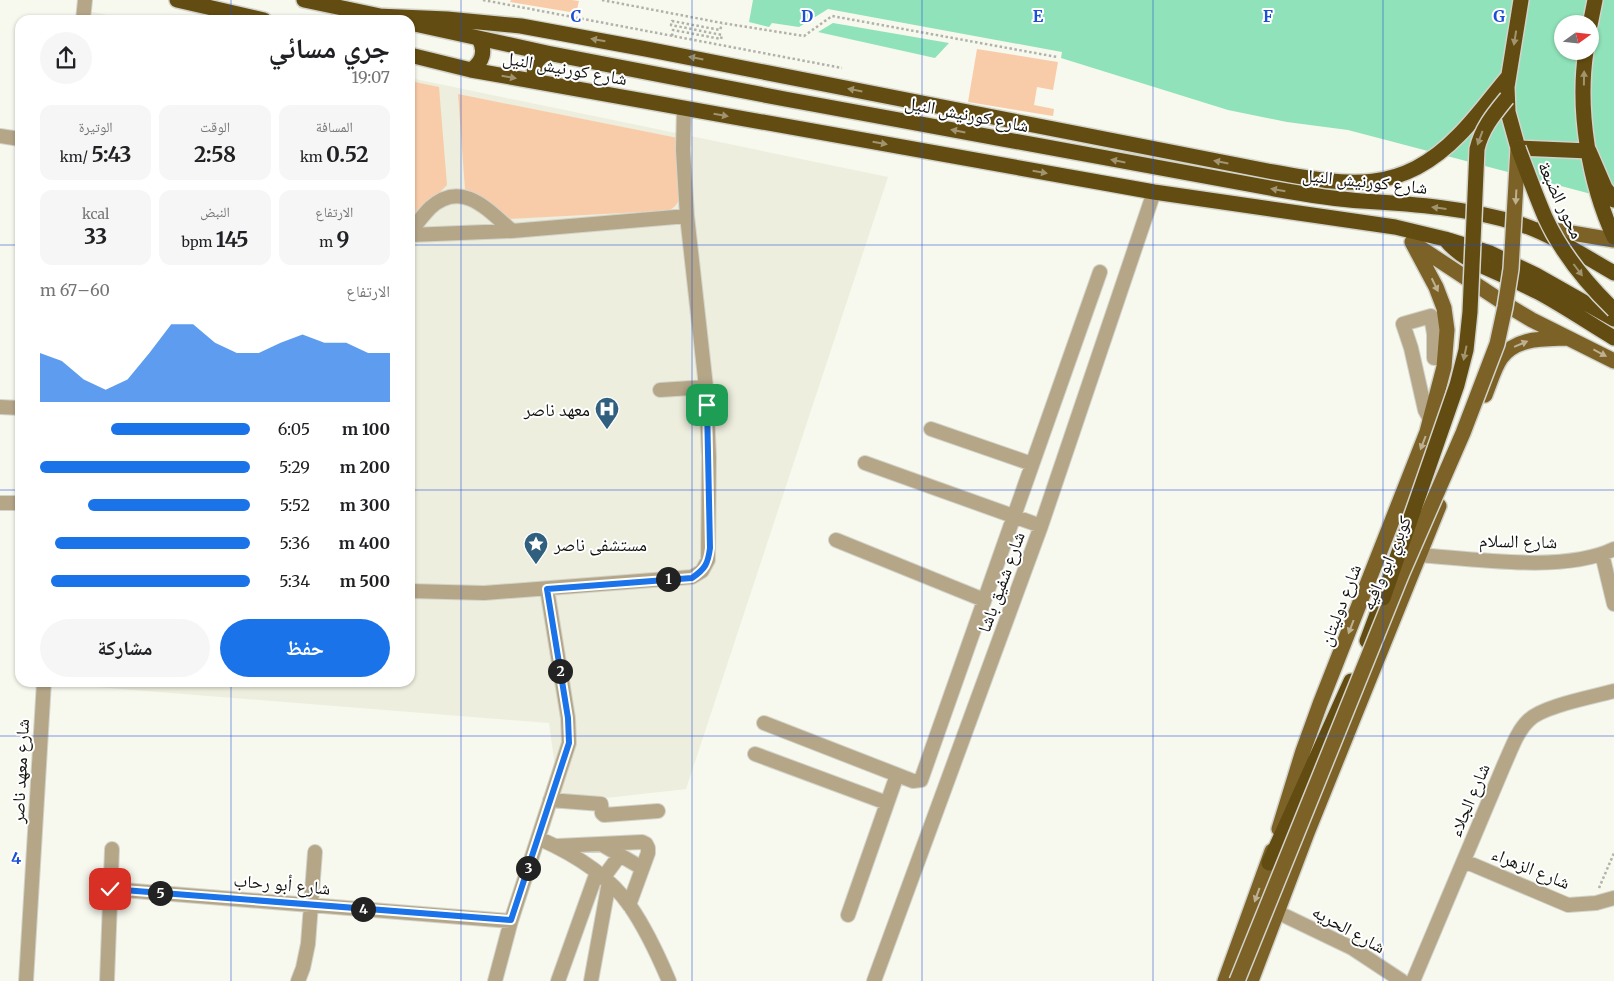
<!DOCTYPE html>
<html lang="ar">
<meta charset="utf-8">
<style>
:root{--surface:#fff;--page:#f6f6f6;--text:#202124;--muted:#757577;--accent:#1a73e8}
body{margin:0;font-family:Merriweather,"Noto Naskh Arabic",serif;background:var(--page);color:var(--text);direction:rtl;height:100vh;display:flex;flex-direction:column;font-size:19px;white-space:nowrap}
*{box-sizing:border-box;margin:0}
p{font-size:16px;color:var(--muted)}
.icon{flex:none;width:28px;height:28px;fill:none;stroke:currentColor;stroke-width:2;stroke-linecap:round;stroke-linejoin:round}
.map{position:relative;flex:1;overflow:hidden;direction:ltr}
.drawer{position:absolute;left:15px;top:15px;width:400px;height:672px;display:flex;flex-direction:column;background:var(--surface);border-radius:15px;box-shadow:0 1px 4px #0004;direction:rtl}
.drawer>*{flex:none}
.needle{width:32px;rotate:75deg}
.tools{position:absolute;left:1554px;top:15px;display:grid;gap:10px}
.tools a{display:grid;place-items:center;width:45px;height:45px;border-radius:50%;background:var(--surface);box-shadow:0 1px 4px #0004;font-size:25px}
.pin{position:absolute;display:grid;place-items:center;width:42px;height:42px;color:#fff;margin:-21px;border-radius:10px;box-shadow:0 2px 8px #0006}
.km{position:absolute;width:25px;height:25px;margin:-12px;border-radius:50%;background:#222;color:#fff;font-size:14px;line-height:25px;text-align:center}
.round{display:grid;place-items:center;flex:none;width:52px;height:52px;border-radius:26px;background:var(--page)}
.summary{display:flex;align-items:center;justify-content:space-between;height:85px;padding:0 25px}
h1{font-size:28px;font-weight:700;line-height:38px}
.metrics{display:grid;grid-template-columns:repeat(3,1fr);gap:8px;height:85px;padding:5px 25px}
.metrics div{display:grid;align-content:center;border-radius:12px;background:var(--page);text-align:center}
.metrics b{font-size:21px;font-weight:700}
.metrics small{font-size:14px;font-weight:400}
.metrics p{font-size:14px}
.chart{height:140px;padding:10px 25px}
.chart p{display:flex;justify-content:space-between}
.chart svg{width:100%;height:90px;margin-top:5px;fill:var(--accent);opacity:.7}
.primary-button{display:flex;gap:10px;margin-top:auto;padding:10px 25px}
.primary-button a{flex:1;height:58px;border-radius:30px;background:var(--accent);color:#fff;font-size:20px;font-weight:700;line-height:58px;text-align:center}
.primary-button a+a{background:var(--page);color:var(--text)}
ul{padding:0 25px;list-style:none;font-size:16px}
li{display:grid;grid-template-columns:80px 60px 1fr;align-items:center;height:38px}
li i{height:12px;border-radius:6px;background:var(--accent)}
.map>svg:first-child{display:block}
.built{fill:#edeedd}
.green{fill:#f9cca9}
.water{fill:#8fe2b9;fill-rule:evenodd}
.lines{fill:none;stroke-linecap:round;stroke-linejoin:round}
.minor-casing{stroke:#d2d3ca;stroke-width:16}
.major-casing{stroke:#d2d3ca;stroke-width:18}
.highway-casing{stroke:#d2d3ca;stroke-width:18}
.path{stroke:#b1b2aa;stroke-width:2.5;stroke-dasharray:2.5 2.5;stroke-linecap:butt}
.minor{stroke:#b5a688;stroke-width:14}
.major{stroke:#7d6227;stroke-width:15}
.highway{stroke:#634c11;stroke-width:15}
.major-bridge-casing{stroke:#d2d3ca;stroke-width:18;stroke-linecap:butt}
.highway-bridge-casing{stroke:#d2d3ca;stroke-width:18;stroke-linecap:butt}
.major-bridge{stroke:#7d6227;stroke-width:15}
.highway-bridge{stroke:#634c11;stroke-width:15}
.oneway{fill:#a19470}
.oneway2{fill:#beb093}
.route-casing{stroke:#fff;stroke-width:10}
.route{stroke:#1a73e8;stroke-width:6}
.grid{fill:none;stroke:#1d4ed8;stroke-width:1;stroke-opacity:0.55}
.labels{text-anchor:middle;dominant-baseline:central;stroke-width:4;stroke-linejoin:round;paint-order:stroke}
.street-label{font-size:18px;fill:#12120f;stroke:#fff}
.poi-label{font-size:18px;fill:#12120f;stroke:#fff;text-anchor:end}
.grid-label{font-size:16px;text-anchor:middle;font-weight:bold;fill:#1d4ed8;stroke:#fff;stroke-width:4;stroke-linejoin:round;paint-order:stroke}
</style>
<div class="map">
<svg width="1614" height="981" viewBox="0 0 1614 981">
<rect width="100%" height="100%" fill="#f7f8ee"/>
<path class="built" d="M92,12L132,20H91Z
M410,78L888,177L686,789L560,803L549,723L71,685V682H410Z"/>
<path class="green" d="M511,0H572L579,1L576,13L510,2Z
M977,49L1058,62L1053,90L1037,87L1034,105L1054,109L1053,116L968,102Z
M410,81L439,87L447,185L410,223Z
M458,94L678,138C678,152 683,191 678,202C675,208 669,211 662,211L507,219L465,189Z"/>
<path class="water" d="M753,0H1614V200L1348,130L1287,122L1228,110L1061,58L1062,52L828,9L799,27L772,23L769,27L749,22ZM1562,24H1590V51H1562Z
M833,23L949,43L935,58L818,32Z"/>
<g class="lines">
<defs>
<path id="minor" d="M83,20L85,0
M0,136L20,139
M410,231C417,224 423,215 430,208C462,179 488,210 512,231
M410,235L512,231L687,216
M660,390L706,387
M0,407L20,408
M1430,419L1425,410L1411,348L1403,324L1431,316L1434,334V358H1445
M931,429L1032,464
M865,463L1041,526
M0,503H20
M836,540L984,600
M1602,554L1614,604
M1419,555C1474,559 1565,573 1614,549
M410,591L484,593L692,577L702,571L708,560L709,457L706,387L687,216L683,150L684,108
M764,723L913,781L921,780L1100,272
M755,754L887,803
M550,800L601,804L602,813L604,815L658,811
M538,838C572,853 608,874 630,906C646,929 658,955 669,981
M601,844L642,868
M557,846L642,842L646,844L648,848V853L629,905
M1464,861L1568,905L1596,903L1614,898
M603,878L620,855
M110,889L511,921
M1277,912L1352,948L1402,981
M848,915L897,775
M26,981L44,682
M107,981L112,849
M298,981L303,968L308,944L315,852
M495,981L511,921L569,743L568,718L547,589
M558,981L597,872
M591,981L609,882
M874,981L1041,526L1154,192
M1413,981L1504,765C1511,750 1517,731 1529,720C1543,706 1593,697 1614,691"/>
<path id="major" d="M1542,228L1614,240
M1413,243L1507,305L1532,320L1614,361
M1485,395C1490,383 1494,368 1501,358C1516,337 1544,339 1567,338
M1279,829L1303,751L1320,704L1427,432L1444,367L1447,330L1444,308L1436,287L1412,242
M1225,981L1272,851
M1251,981L1307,833L1439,506"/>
<path id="highway" d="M177,0L264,20
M304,0L385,17
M1521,0L1507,87L1508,112L1518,148L1589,151L1605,188L1614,200
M377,16L447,19L521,26L646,49L1268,171C1345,185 1399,197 1459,135C1477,117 1492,96 1508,77
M410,23L547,53L785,99L1275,189C1303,194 1332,199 1362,201C1414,204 1469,208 1520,224C1553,235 1584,256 1614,273
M1590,25L1595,0
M1586,51C1577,110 1589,183 1614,237
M410,55L471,70L1154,192L1395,227L1445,239L1490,253L1536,275L1614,319
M471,70C483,62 486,51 479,39
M538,82C531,70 534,60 547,53
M1445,239C1462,260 1483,266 1507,277C1517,281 1527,287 1538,292C1564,306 1589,323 1614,338
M1367,641L1383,598
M1269,863L1351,681"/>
</defs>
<use href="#minor" class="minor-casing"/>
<use href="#major" class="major-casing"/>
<use href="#highway" class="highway-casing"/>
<path class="path" d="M483,0L842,68
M602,0L722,23L804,36L832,16L1057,57
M672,36L673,30L721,39L722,35L671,25L672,21L720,30L722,24
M1599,888L1614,853"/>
<use href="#minor" class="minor"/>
<use href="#major" class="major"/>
<use href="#highway" class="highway"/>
<defs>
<path id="major-bridge" d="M1237,981L1402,573L1463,433L1497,344L1505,307L1511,269L1518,148"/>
<path id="highway-bridge" d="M1518,148C1527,171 1535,194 1545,217C1561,252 1586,283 1614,310
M1383,598L1457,385L1466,350L1470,312L1477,149C1482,128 1494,114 1507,98"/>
</defs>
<use href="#major-bridge" class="major-bridge-casing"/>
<use href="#highway-bridge" class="highway-bridge-casing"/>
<use href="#major-bridge" class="major-bridge"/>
<use href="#highway-bridge" class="highway-bridge"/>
</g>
<defs><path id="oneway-solid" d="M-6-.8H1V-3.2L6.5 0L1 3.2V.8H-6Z" transform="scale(1.25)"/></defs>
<g class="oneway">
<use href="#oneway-solid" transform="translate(1515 38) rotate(99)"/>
<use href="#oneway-solid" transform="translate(598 40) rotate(-170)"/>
<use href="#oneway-solid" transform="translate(696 58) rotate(-169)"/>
<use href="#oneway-solid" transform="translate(509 77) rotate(10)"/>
<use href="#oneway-solid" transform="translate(1584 78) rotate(-89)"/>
<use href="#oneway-solid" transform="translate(855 90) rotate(-169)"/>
<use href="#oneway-solid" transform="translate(721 115) rotate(10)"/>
<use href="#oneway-solid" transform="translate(958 131) rotate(-169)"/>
<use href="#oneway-solid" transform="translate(1480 138) rotate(110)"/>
<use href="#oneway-solid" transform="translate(880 143) rotate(10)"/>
<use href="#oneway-solid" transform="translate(1118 161) rotate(-169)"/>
<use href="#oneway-solid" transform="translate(1221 162) rotate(-169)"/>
<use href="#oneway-solid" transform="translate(1040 172) rotate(10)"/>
<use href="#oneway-solid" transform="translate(1278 190) rotate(-170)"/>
<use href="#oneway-solid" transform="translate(1439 208) rotate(-173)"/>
<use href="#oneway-solid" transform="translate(1578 270) rotate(53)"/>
<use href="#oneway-solid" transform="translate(1465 353) rotate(102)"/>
</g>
<g class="oneway2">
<use href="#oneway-solid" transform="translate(1516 197) rotate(93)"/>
<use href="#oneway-solid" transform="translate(1435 285) rotate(64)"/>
<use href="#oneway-solid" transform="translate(1521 344) rotate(-23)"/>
<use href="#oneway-solid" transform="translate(1600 353) rotate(28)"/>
<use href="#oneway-solid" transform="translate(1423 443) rotate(111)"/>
<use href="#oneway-solid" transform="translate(1351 627) rotate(111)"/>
<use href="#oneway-solid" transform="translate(1257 895) rotate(110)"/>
</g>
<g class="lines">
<defs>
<path id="route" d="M110,889L511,920L569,743L568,718L547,589L692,578C705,569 708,564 710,548L707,405"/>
</defs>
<use href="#route" class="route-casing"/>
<use href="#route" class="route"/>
</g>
<path class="grid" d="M231,0V20M461,0V981M692,0V981M922,0V981M1153,0V981M1383,0V981M0,245H20M410,245H1614M0,490H20M410,490H1614M231,682V981M0,736H1614"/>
<defs>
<symbol id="hospital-pin" viewBox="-11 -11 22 30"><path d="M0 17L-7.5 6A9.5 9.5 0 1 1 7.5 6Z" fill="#30607e" stroke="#fff"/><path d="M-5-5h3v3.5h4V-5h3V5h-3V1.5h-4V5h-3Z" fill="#fff"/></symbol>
<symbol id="sight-pin" viewBox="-11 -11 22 30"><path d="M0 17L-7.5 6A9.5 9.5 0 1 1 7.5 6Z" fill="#30607e" stroke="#fff"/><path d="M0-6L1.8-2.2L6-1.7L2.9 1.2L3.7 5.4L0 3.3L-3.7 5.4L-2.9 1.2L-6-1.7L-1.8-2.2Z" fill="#fff"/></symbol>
</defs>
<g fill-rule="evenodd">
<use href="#hospital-pin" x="593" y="395" width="28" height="38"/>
<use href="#sight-pin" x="522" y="530" width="28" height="38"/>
</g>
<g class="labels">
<g class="street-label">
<text transform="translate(565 68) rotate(10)">شارع كورنيش النيل</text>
<text transform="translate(967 114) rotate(11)">شارع كورنيش النيل</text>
<text transform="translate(1365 181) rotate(6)">شارع كورنيش النيل</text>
<text transform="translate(1561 200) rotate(65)">محور الضبعة</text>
<text transform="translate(1518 541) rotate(1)">شارع السلام</text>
<text transform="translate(1386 563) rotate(-67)">كوبري ابو وافيه</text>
<text transform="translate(1001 582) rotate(-70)">شارع شفيق باشا</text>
<text transform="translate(1340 605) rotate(-69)">شارع دوليتان</text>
<text transform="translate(20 771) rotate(-87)">شارع معهد ناصر</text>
<text transform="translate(1469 800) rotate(-67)">شارع الجلاء</text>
<text transform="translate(1531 868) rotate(22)">شارع الزهراء</text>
<text transform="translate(282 884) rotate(5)">شارع أبو رحاب</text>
<text transform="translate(1349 929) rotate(29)">شارع الحريه</text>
</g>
<g class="poi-label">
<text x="590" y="409">معهد ناصر</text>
<text x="554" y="544" text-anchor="start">مستشفى ناصر</text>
</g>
</g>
<g class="grid-label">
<text x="576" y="22">C</text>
<text x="807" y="22">D</text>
<text x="1038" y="22">E</text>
<text x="1268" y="22">F</text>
<text x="1499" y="22">G</text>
<text x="16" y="864">4</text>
</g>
</svg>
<div class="tools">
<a><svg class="needle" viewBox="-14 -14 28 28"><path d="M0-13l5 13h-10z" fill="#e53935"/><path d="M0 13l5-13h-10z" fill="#757577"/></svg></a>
</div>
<div class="pin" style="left:707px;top:405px;background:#1e9e55"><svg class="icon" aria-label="arrive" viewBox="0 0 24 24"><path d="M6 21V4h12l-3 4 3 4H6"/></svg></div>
<div class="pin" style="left:110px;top:889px;background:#d93025"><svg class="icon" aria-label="check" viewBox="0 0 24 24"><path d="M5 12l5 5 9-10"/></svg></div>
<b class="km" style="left:668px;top:579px">1</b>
<b class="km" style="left:560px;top:671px">2</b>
<b class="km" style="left:528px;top:868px">3</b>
<b class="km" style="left:363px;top:909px">4</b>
<b class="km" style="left:160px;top:893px">5</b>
<section class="drawer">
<div class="summary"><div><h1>جري مسائي</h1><p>19:07</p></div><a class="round"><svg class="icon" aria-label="share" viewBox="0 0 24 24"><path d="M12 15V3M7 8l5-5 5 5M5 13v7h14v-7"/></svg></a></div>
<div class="metrics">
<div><p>المسافة</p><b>0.52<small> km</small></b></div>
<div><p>الوقت</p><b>2:58</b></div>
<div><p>الوتيرة</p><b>5:43<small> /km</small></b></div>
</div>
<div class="metrics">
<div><p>الارتفاع</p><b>9<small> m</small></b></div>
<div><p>النبض</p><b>145<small> bpm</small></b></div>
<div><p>kcal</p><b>33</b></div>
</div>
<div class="chart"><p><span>الارتفاع</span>60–67 m</p>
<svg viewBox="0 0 160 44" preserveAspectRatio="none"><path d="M0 44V20L10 24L20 33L30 38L40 33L50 20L60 6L70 6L80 15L90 20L100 20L110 15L120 11L130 15L140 15L150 20L160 20V44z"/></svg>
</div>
<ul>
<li><b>100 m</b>6:05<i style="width:66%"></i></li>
<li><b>200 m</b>5:29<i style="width:100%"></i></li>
<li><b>300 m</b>5:52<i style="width:77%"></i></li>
<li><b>400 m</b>5:36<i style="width:93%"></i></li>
<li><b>500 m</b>5:34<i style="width:95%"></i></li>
</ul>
<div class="primary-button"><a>حفظ</a><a>مشاركة</a></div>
</section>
</div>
